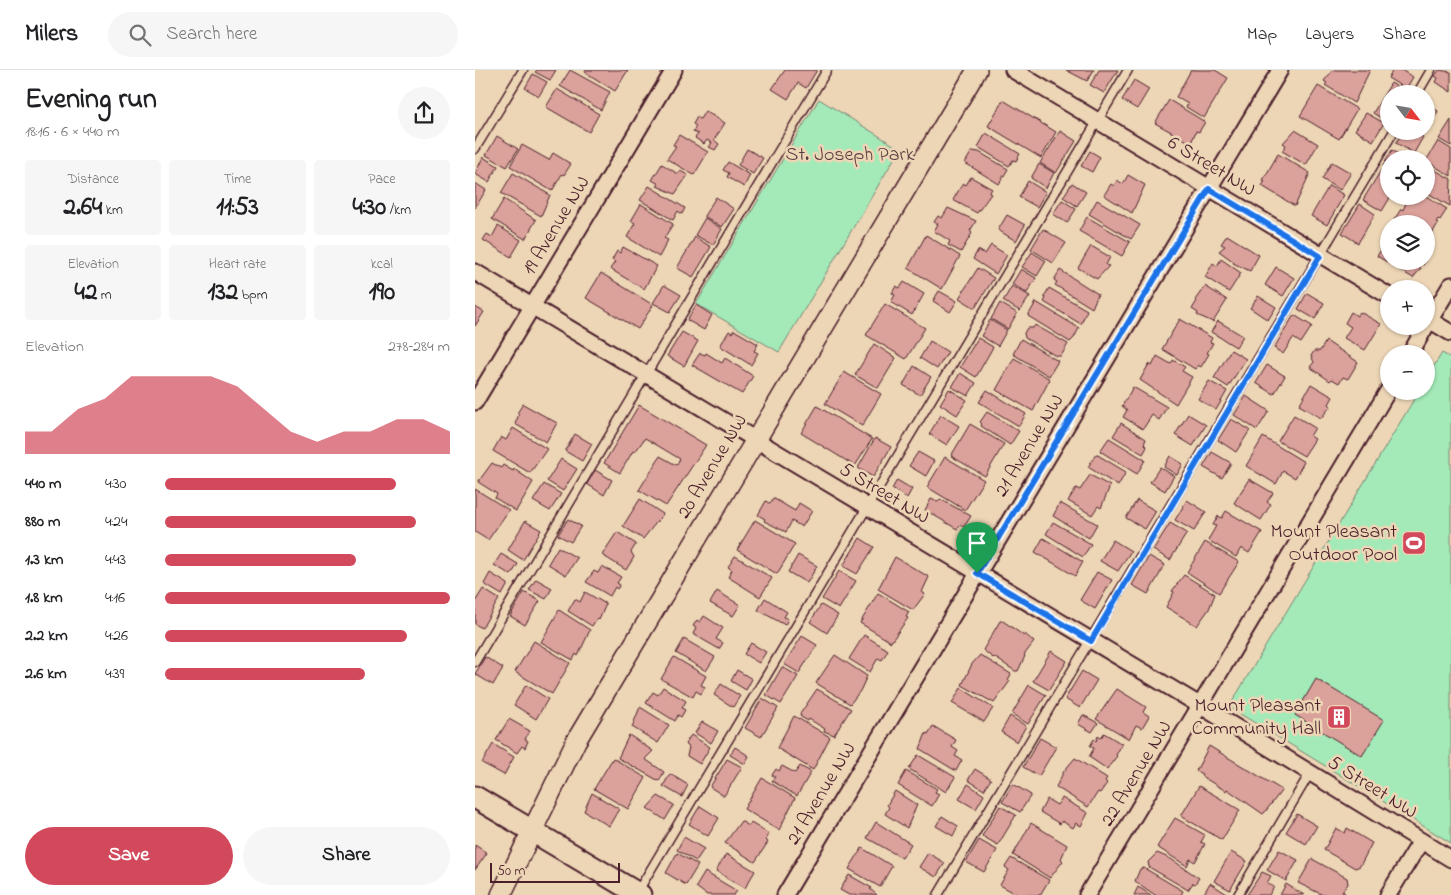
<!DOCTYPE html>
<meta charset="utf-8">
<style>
:root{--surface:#fff;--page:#f6f6f6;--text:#202124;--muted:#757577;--line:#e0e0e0;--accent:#d1495b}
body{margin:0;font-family:"Indie Flower",sans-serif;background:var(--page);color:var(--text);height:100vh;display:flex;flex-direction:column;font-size:19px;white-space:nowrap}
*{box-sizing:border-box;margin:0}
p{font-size:16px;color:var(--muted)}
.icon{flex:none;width:28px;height:28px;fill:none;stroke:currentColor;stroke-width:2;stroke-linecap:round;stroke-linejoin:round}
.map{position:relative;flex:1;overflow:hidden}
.side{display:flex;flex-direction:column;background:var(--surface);width:475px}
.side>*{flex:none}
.needle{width:32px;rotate:121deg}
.tools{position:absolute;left:905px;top:15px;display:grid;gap:10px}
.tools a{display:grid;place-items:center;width:55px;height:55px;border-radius:50%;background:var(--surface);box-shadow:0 1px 4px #0004;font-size:25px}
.scale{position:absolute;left:15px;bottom:12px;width:130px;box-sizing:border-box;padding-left:5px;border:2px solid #4a1f2b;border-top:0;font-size:14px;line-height:18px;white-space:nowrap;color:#4a1f2b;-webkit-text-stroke:4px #edd6b6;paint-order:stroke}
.pin{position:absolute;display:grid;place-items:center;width:42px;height:42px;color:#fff;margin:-51px -21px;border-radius:50% 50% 50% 0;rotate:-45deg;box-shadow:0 0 5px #0007}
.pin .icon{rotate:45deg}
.round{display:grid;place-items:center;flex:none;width:52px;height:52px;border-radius:26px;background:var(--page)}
.head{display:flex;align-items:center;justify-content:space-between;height:85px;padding:0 25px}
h1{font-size:28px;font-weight:700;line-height:38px}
.metrics{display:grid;grid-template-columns:repeat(3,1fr);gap:8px;height:85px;padding:5px 25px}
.metrics div{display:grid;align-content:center;border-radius:5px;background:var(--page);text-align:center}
.metrics b{font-size:25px;font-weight:700}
.metrics small{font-size:14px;font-weight:400}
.metrics p{font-size:14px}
.chart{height:140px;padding:10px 25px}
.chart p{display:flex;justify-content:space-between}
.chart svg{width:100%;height:90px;margin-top:5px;fill:var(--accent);opacity:.7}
.primary-button{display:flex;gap:10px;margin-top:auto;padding:10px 25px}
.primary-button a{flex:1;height:58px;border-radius:30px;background:var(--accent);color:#fff;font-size:20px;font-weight:700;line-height:58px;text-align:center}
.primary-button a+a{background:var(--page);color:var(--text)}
ul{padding:0 25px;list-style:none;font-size:16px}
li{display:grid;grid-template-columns:80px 60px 1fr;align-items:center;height:38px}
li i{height:12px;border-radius:6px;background:var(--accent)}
header{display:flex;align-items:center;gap:30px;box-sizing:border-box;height:70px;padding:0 25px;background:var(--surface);border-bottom:1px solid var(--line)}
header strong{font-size:24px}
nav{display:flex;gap:28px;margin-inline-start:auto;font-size:18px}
.search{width:350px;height:45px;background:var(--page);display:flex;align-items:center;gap:12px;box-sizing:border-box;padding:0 18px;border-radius:28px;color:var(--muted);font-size:19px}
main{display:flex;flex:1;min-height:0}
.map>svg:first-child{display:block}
.green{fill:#a3eab8;stroke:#768472}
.building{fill:#dba19b;stroke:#4a1f2b}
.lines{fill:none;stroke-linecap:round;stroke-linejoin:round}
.service-casing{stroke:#4a1f2b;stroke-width:11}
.minor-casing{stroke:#4a1f2b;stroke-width:19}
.tertiary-casing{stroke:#4a1f2b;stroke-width:22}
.secondary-casing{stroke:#4a1f2b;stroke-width:25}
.service{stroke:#edd6b6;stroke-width:8}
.minor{stroke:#edd6b6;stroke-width:15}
.tertiary{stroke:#edd6b6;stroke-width:19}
.secondary{stroke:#edd6b6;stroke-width:21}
.route-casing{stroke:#fff;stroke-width:10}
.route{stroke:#1a73e8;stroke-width:6}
.labels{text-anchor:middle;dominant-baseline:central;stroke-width:5;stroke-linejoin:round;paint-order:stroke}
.park-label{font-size:20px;fill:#573d40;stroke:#edd6b6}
.street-label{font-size:20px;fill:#4a1f2b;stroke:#edd6b6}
.poi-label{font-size:20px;fill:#4a1f2b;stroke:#edd6b6;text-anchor:end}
</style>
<header>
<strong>Milers</strong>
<div class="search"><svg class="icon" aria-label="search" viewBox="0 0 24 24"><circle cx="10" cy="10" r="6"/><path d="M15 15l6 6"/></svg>Search here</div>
<nav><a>Map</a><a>Layers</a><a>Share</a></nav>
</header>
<main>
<section class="side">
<div class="head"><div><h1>Evening run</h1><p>18:16 · 6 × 440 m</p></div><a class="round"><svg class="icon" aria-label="share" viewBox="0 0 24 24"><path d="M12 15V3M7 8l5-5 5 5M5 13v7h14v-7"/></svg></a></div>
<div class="metrics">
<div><p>Distance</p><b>2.64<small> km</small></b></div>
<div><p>Time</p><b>11:53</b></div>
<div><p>Pace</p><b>4:30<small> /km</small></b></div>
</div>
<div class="metrics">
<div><p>Elevation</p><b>42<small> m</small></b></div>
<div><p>Heart rate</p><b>132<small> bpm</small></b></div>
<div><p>kcal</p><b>190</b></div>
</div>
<div class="chart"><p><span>Elevation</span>278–284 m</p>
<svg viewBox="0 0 160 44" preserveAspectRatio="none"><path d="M0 44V33L10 33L20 22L30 17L40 6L50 6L60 6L70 6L80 11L90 22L100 33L110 38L120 33L130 33L140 27L150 27L160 33V44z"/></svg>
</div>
<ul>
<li><b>440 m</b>4:30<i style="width:81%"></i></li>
<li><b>880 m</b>4:24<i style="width:88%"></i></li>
<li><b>1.3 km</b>4:43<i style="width:67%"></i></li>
<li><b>1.8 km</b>4:16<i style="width:100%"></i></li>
<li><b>2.2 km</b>4:26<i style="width:85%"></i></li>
<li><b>2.6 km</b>4:39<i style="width:70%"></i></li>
</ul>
<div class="primary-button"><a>Save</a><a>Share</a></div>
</section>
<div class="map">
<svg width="976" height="825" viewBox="0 0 976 825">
<rect width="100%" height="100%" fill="#edd6b6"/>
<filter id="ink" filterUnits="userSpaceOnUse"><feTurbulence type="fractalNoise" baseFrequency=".02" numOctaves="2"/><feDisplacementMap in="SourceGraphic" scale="10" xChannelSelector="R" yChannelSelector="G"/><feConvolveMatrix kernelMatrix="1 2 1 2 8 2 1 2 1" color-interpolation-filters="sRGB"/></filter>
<g filter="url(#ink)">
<path class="green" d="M344,29L425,79L304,282L221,234Z
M967,283L976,288V773L754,637L944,321H951V309Z"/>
<path class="building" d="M62,0H81L75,10L60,2Z
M95,0L135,22L126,40L85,16Z
M111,0H153L140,21L110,2Z
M310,0H342L331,18L323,13L313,29L297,19Z
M591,0H619L612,11Z
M624,0H643L629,23L615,15Z
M716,0H740L753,8L729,48L711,37L713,34L701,27Z
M858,0H895L879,33L850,15L852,13L849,11Z
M918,0H926L938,7L931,19L913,8Z
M964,0L976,2V22L961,12L963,8L960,6Z
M58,4L72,12L64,26L50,18Z
M659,10L674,19L662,39L647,30Z
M916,13L932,23L914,24V53L898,43Z
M843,16L882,39L864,69L825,46Z
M82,19L124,44L114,62L71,37Z
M528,30L581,62L566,88L513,56Z
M694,30L730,52L724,62L721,61L716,73L680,53Z
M951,34L963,41L954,57L951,55Z
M230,41L250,53L239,70L244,74L240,80L234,77L237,73L232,70L229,74L220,68L223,64L218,62L221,56L218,54L222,47L225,49Z
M891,43L909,53L898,71L880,60Z
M976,50V76L964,69Z
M820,60L843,74L831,95L807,81L811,75L808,73Z
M585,61L601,71L581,103L565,93Z
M928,61H938L948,67L939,83L921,73Z
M511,63L545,84L541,91L538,90L534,96L503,77Z
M204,65L233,82L219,105L192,89L201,76L198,75Z
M22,66L43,79L32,97L11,85Z
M963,71L976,79V106L951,91Z
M47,75L74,90L78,83L96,94L89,105L87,104L77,121L35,96Z
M272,79L288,88L278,104L263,95Z
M917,80L931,89H914V100L908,96Z
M497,81L504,82L533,99L524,114L490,93Z
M615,81L625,87L617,102L606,96Z
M803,84L835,103L820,136L787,116L790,111L788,110Z
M8,87L23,96L14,112L0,104Z
M253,92L275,105L269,117L252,107L254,103L248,100Z
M857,92L876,103L865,120L847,109Z
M187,94L203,104L205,101L213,105L200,124L182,116L184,114L177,110Z
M564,94L579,103L571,118L556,108Z
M951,95L976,109L975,136L951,122Z
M906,100L914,105V126H916L907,141L888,130Z
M38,103L75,125L66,146L26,123Z
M653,105L670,115L657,143L629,125L636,114L639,116L642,110L648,114Z
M496,107L517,119L514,123L516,124L502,143L478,130L488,113L491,115Z
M553,111L571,122L562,137L544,127Z
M0,113L11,120L0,138Z
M597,113L611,122L602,136L588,127Z
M174,116L210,138L207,144L203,141L198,150L165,130Z
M854,116L869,125L852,155L836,146Z
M934,126H951L972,139L965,150L963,149L961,152L963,153L957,164L954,163L951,168V154H925L919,150L926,139L928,140Z
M241,127L259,139L247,157L229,146Z
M29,129L61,150L50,169L17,149Z
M587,130L601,139L592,153L578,144Z
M622,130L665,155L656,169L614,144Z
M166,134L198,154L189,168L193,170L184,187L152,167L160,153L156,151Z
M885,134L900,144L883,173L867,163Z
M473,138L501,151L495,161L497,163L486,182L473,175L475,171L459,161L463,154L459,152L463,146L467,148Z
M532,145L550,155L541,171L523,160Z
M612,147L655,172L647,186L604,161Z
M230,148L247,159L238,175L220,165Z
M23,156L46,170L36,187L8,170L12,164L17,167Z
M568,159L591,173L578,193L556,179Z
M451,165L485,186L467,219L433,198Z
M752,165L784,185L775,201L758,193L759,192L744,181L750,176L746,174Z
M220,167L236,177L218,207L202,198Z
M913,169L914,191H950L948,195L946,193L944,197L946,198L938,208L902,186Z
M516,175L532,185L521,204L498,189L503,180L510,184Z
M616,176L635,187L631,195L634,196L622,209L603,198Z
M148,177L182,196L169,219L135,199L140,192L137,190L142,181L145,183Z
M557,182L571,191L562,206L547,197Z
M746,189L766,203L754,222L730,207L738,193L742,196Z
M801,197L819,208L808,226L790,215Z
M503,198L519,208L500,238L484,228Z
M546,199L561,208L552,223L537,214Z
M585,200L623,224L617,238L580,215L582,212L579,210Z
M126,203L178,235L163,259L111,228Z
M429,212L449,224L437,245L416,232L420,225L417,223L421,216L425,218Z
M189,215L206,225L195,242L178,233Z
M537,216L555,226L545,241L528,231Z
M730,216L752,230L738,252L722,245L723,243L717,239L722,231L720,230Z
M574,218L612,240L606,254L569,232L571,228L569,227Z
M464,221L482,231L475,242L458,231Z
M832,223L849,233L840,249L823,239Z
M783,226L801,237L793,250L775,238Z
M561,232L604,258L599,268L595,272L553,246Z
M525,233L542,243L533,259L516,249Z
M410,234L450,258L431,289L391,265Z
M221,235L237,245L229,260L212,250Z
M0,237L9,242L0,256Z
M876,242L882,246L885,242L906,254L890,280L869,268L876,257L870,253Z
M819,245L837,256L826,273L818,268L808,284L799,278Z
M705,249L737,268L735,272L738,273L732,283L734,284L726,297L723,295L720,299L687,279Z
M515,250L532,260L523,276L506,266Z
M743,251L768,266L761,277L736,262Z
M560,255L593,274L586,286H581L550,268L549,263L552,258H558Z
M259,260L283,274L279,281L283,283L276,295L245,276L254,261L257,263Z
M207,262L223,271L209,296L192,286Z
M503,268L518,277L501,307L485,297Z
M546,269L583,291L574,306L538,284Z
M455,271L473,282L462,299L445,288Z
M851,271L883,292L873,309L868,307L864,313L857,309L855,311L835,297L839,292L836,286L839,281H845Z
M399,274L421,288L403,318L380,305Z
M756,280L771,289L753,317L739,308Z
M225,283L230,285L231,283L247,293L250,288L278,306L267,324L217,295Z
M682,286L696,294L698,290L710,297L707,301L717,307L701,334L665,310L674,294L677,296Z
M539,288L575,309L558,341L521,320Z
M792,295L810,306L799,324L781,313Z
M439,296L456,307L445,325L428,315Z
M369,302L406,324L387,356L350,334Z
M485,303L501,313L493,326L477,317Z
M734,311L752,321L741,340L723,329Z
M836,314L858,327L854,334L856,336L846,348L824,335Z
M658,317L692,337L684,350L677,345L668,359L648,347L652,340L647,336Z
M474,319L492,330L482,345L465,334Z
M512,320L551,344L544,356L504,332Z
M771,326L794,341L782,360L759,345Z
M48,334L82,353L71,372L40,354L44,344L42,343Z
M164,335L231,375L191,436L164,420L185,386L201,395L205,389L170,368L160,382L158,381L145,403L129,393Z
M342,336L397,369L380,396L326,363Z
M512,342L544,361L535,375L506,356L507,354L505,352Z
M713,344L731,355L718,376L700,365Z
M466,345L484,356L472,375L454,364Z
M819,345L840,358L835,366L840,369L829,386L803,371Z
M756,349L775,360L761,382L743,370Z
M646,353L671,369L669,374L672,377L668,384L638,366Z
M495,354L529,374L510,406L476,386Z
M38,358L72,379L55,403L18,381L26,367L31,370Z
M100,364L117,374L107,391L90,381Z
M788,367L829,392L820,408L808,401L801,414L771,396Z
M400,368L416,377L398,407L383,398Z
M634,368L670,390L662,404L625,381Z
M443,382L459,391L451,406L434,396Z
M737,382L756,393L747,408L728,397Z
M621,384L651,402L643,416L613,397Z
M695,386L708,394L702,405L689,397Z
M470,387L509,410L490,440L452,417Z
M86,389L102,399L88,421L72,411Z
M17,393L26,398L28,395L38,401L39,399L58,412L41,441L20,428L22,424L3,412Z
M685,397L699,406L690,421L675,412Z
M120,400L137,410L129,425L112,414Z
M615,405L635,416L626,438L623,436L617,445L593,431L601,418L605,420Z
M774,409L798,423L792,432L796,434L786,450L759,433Z
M422,410L437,419L432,428L417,419Z
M69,414L86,424L75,441L58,431Z
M0,419L34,440L13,470L0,462Z
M298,428L320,441L324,433L337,441L327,457L317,451L311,462L289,451L290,449L283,445L291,431L295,434Z
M165,429L188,444L168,469L148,456Z
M456,429L463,432L465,429L496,446L489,457L485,455L482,459L450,440Z
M662,430L681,441L670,459L651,448Z
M712,430L731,442L719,461L700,450Z
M585,433L622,454L614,468L578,446Z
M751,441L787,462L774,483L766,478L761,487L733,470L741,456L738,455L743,446L747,448Z
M93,449L106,456L96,472L83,465Z
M280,450L320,474L302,504L262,480Z
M50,451L66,460L48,490L33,480Z
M578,452L616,474L608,487L571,464Z
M695,453L712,463L695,490L678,480Z
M142,462L161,474L156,482L159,487L151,500L127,485Z
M385,468L399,477L382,504L368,496Z
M568,468L608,492L600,506L560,482Z
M638,470L656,481L643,501L625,491Z
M730,472L764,492L744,523L712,502Z
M83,477L102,488L91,505L73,494Z
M26,484L43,494L36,505L19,495Z
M323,485L342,496L332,513L313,502Z
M260,486L297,508L285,527L253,507L257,500L253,497Z
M674,486L690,495L673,524L657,515Z
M420,487L454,507L447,522L450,524L438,540L403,519Z
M127,496L146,507L142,513L145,515L142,519L140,517L135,526L111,512L119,501L123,503Z
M364,501L381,511L364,539L347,529Z
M622,502L637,510L620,539L605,530Z
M15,503L33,514L27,525L9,514Z
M709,505L740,524L734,539L722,556L691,537L699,522L697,521Z
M61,509L77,518L71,529L54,520Z
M8,519L24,529L7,558L0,554V532Z
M242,521L265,535L258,546L235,533Z
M49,522L65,531L50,555L35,546Z
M110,522L131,534L124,550L122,548L117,556L93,541L100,529L105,532Z
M403,523L434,542L431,547L433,548L416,572L385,553Z
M290,528L312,542L309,547L313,549L310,555L283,540Z
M346,535L363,545L352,563L335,552Z
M84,540L115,560L103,586L101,584L98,590L66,572Z
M229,546L248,558L241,569L248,573L244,579L218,564L221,558L218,556L222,550L225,552Z
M525,551H528L549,566L550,564L559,572L549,585L550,586L543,601H540L519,587L518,588L508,580Z
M389,565L413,580L407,590L403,588L395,602L374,589Z
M327,566L342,575L324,603L309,594Z
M209,569L240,587L231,601L201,583Z
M59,571L95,593L77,624L40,602Z
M276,573L291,582L284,593L269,584Z
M576,581L592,591L574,620L558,611Z
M360,585L392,606L385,621L375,634L341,613Z
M505,585L536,604L533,610L535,611L519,633L487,615L497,594Z
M10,587L28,598L18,615L0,604Z
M199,587L231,606L226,615L230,617L226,624L221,621L218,627L186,609Z
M307,597L323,606L306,634L291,625Z
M262,600L277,609L271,620L256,611Z
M607,601L622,610L605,638L590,629Z
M841,609L909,650L887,686L820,645Z
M246,614L265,626L258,637L239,625Z
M51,615L73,629L61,649L39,635Z
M554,615L571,625L553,654L537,644Z
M188,617L211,631L207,638L210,640L206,647L203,645L200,651L171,633L178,622L183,625Z
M486,618L518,638L509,652L477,633Z
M342,619L376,639L359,665L349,661L350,659L334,649L333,651L326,647L325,644Z
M642,619L671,637L668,642L674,646L667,658L661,655L654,669L621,649Z
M287,628L303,638L286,667L270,658Z
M165,637L194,655L183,673L157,657Z
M608,645L623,653L617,662L603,654Z
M319,646L355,667L338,700L302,678Z
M535,646L551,656L542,672L526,662Z
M34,649L55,661L50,669L53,671L50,678L47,676L42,683L21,670Z
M227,652L243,661L236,673L220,663Z
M458,656L481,670L477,677L483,681L480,686L487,690L481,701L445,679L451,663L453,664Z
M629,663L647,674L641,685L642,686L632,699L614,687L619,678L615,676L619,669L621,671L623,666L626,668Z
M154,665L178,681L170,689L189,702L184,711L143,688Z
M216,665L235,677L225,694L212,686L214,677L210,674Z
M565,668L581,677L564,706L548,697Z
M18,674L39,687L29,705L7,693Z
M734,676L807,720L790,742L788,744L752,719L751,721L726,706L727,704L721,701Z
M260,677L274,686L270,694L255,685Z
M443,685L480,707L471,722L434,699Z
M138,688L171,708L153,739L119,719Z
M600,688L632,708L630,711L632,713L625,723L623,722L613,737L581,717L589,701Z
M252,689L267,697L249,726L235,717Z
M307,696L320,703L325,696L336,702L322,726L297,711L300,707L297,705L301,699L304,701Z
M500,699L516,709L509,720L493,710Z
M431,701L462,719L460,722L464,724L457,736L423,715Z
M195,704L213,715L207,727L188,716Z
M287,708L320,728L304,760L269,739Z
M493,714L509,725L501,739L484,729Z
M538,714L556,725L545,742L527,732Z
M724,716L765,740L747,770L706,746Z
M420,721L442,735L432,758L410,744L414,737L412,735Z
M117,723L144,739L134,756L109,741Z
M183,726L199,735L190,750L172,738Z
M587,728L613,743L606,756L601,753L598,758L587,751L585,754L565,742L572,729L582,735Z
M225,736L244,748L233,766L214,754Z
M525,736L541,745L523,775L507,766Z
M822,744L842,756L831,774L811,762Z
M467,746L483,756L478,766L461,756Z
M700,748L730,765L726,772L730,774L720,792L715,789L712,796L682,777Z
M266,751L274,756L276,753L294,764L291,770L293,772L280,792L250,773Z
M401,752L436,774L427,788L392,768Z
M556,753L592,775L586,789L588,791L575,808L538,785Z
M861,758L870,763L872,758L897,773L885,796L880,798L849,780Z
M209,767L229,779L221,791L202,780Z
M504,770L522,780L509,802L491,792Z
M0,775L12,783L0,800Z
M387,778L417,796L405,817L374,799Z
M804,780L823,790L811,811L792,800Z
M756,782L772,791L755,820L739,811Z
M202,783L223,795L211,815L191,803Z
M453,783L470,793L461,807L444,797Z
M682,783L696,789L724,808L720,814L718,813L713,820L674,797L673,792Z
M251,784L280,801L270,818L241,801Z
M536,788L574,810L565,825H543L525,815L534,800L530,797Z
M837,789L872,808L873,814L867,821L870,823L868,825H848L823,813Z
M669,798L708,821L706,825H680L660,811L665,799Z
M230,802L262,821L259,825H232L221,817Z
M787,802L796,806L792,813L799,817L794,825H772Z
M374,805L397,818L395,819L402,825H374L365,820Z
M735,813L752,824V825H728Z
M811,814L829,825H805Z
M663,817L676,825H659Z"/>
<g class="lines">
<defs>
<path id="service" d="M942,24L956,0
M0,79L48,0
M0,592L352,0
M163,821L653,0
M463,825L919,61
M763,825L835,703"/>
<path id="minor" d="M538,0L914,226
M0,202L726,636L976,789
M951,248L976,263
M951,256L976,215
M935,284L951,256
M0,332L199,0
M310,825L805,0
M612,825L914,319
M913,825L946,771"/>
<path id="tertiary" d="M26,825L101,671L502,0"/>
<path id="secondary" d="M0,727L165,825"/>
</defs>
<use href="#service" class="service-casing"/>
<use href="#minor" class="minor-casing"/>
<use href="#tertiary" class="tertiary-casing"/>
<use href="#secondary" class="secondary-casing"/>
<use href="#service" class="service"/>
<use href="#minor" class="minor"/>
<use href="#tertiary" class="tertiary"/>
<use href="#secondary" class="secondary"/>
</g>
</g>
<g class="lines" filter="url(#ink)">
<defs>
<path id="route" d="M734,119L845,186L616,571L502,503Z"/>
</defs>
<use href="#route" class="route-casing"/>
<use href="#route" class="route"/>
</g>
<defs>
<symbol id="stadium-square" viewBox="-11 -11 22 22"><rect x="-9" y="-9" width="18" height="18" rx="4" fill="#d1495b" stroke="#edd6b6"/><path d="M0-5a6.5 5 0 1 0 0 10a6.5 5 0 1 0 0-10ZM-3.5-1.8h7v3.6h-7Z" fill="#fff"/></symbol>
<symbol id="building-square" viewBox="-11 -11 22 22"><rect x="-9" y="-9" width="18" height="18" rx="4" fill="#d1495b" stroke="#edd6b6"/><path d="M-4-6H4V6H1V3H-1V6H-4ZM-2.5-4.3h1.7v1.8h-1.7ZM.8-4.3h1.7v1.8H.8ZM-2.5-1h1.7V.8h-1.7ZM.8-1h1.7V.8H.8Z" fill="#fff"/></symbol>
</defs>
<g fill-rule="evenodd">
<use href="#stadium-square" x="925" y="459" width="28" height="28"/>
<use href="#building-square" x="850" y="633" width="28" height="28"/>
</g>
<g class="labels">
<g class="park-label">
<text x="375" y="85">St. Joseph Park</text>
</g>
<g class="street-label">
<text transform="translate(736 97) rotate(31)">6 Street NW</text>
<text transform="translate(82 156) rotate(-59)">19 Avenue NW</text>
<text transform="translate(555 376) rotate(-59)">21 Avenue NW</text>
<text transform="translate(238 397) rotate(-59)">20 Avenue NW</text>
<text transform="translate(409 424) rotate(31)">5 Street NW</text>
<text transform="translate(662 704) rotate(-59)">22 Avenue NW</text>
<text transform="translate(897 718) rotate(32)">5 Street NW</text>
<text transform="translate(347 724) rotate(-59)">21 Avenue NW</text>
</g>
<g class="poi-label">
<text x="922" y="462">Mount Pleasant<tspan x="922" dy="23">Outdoor Pool</tspan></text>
<text x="846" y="636">Mount Pleasant<tspan x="846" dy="23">Community Hall</tspan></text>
</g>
</g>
</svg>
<div class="tools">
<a><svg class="needle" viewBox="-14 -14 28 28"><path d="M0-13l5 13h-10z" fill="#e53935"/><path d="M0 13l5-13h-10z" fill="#757577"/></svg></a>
<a><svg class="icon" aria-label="locate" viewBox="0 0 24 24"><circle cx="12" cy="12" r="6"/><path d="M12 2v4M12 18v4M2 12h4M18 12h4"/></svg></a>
<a><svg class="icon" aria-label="layers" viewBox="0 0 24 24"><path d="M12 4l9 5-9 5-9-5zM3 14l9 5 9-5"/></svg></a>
<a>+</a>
<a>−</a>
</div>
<div class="scale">50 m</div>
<div class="pin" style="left:502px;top:503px;background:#1e9e55"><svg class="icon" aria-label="arrive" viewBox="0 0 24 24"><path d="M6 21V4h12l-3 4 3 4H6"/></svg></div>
</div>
</main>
